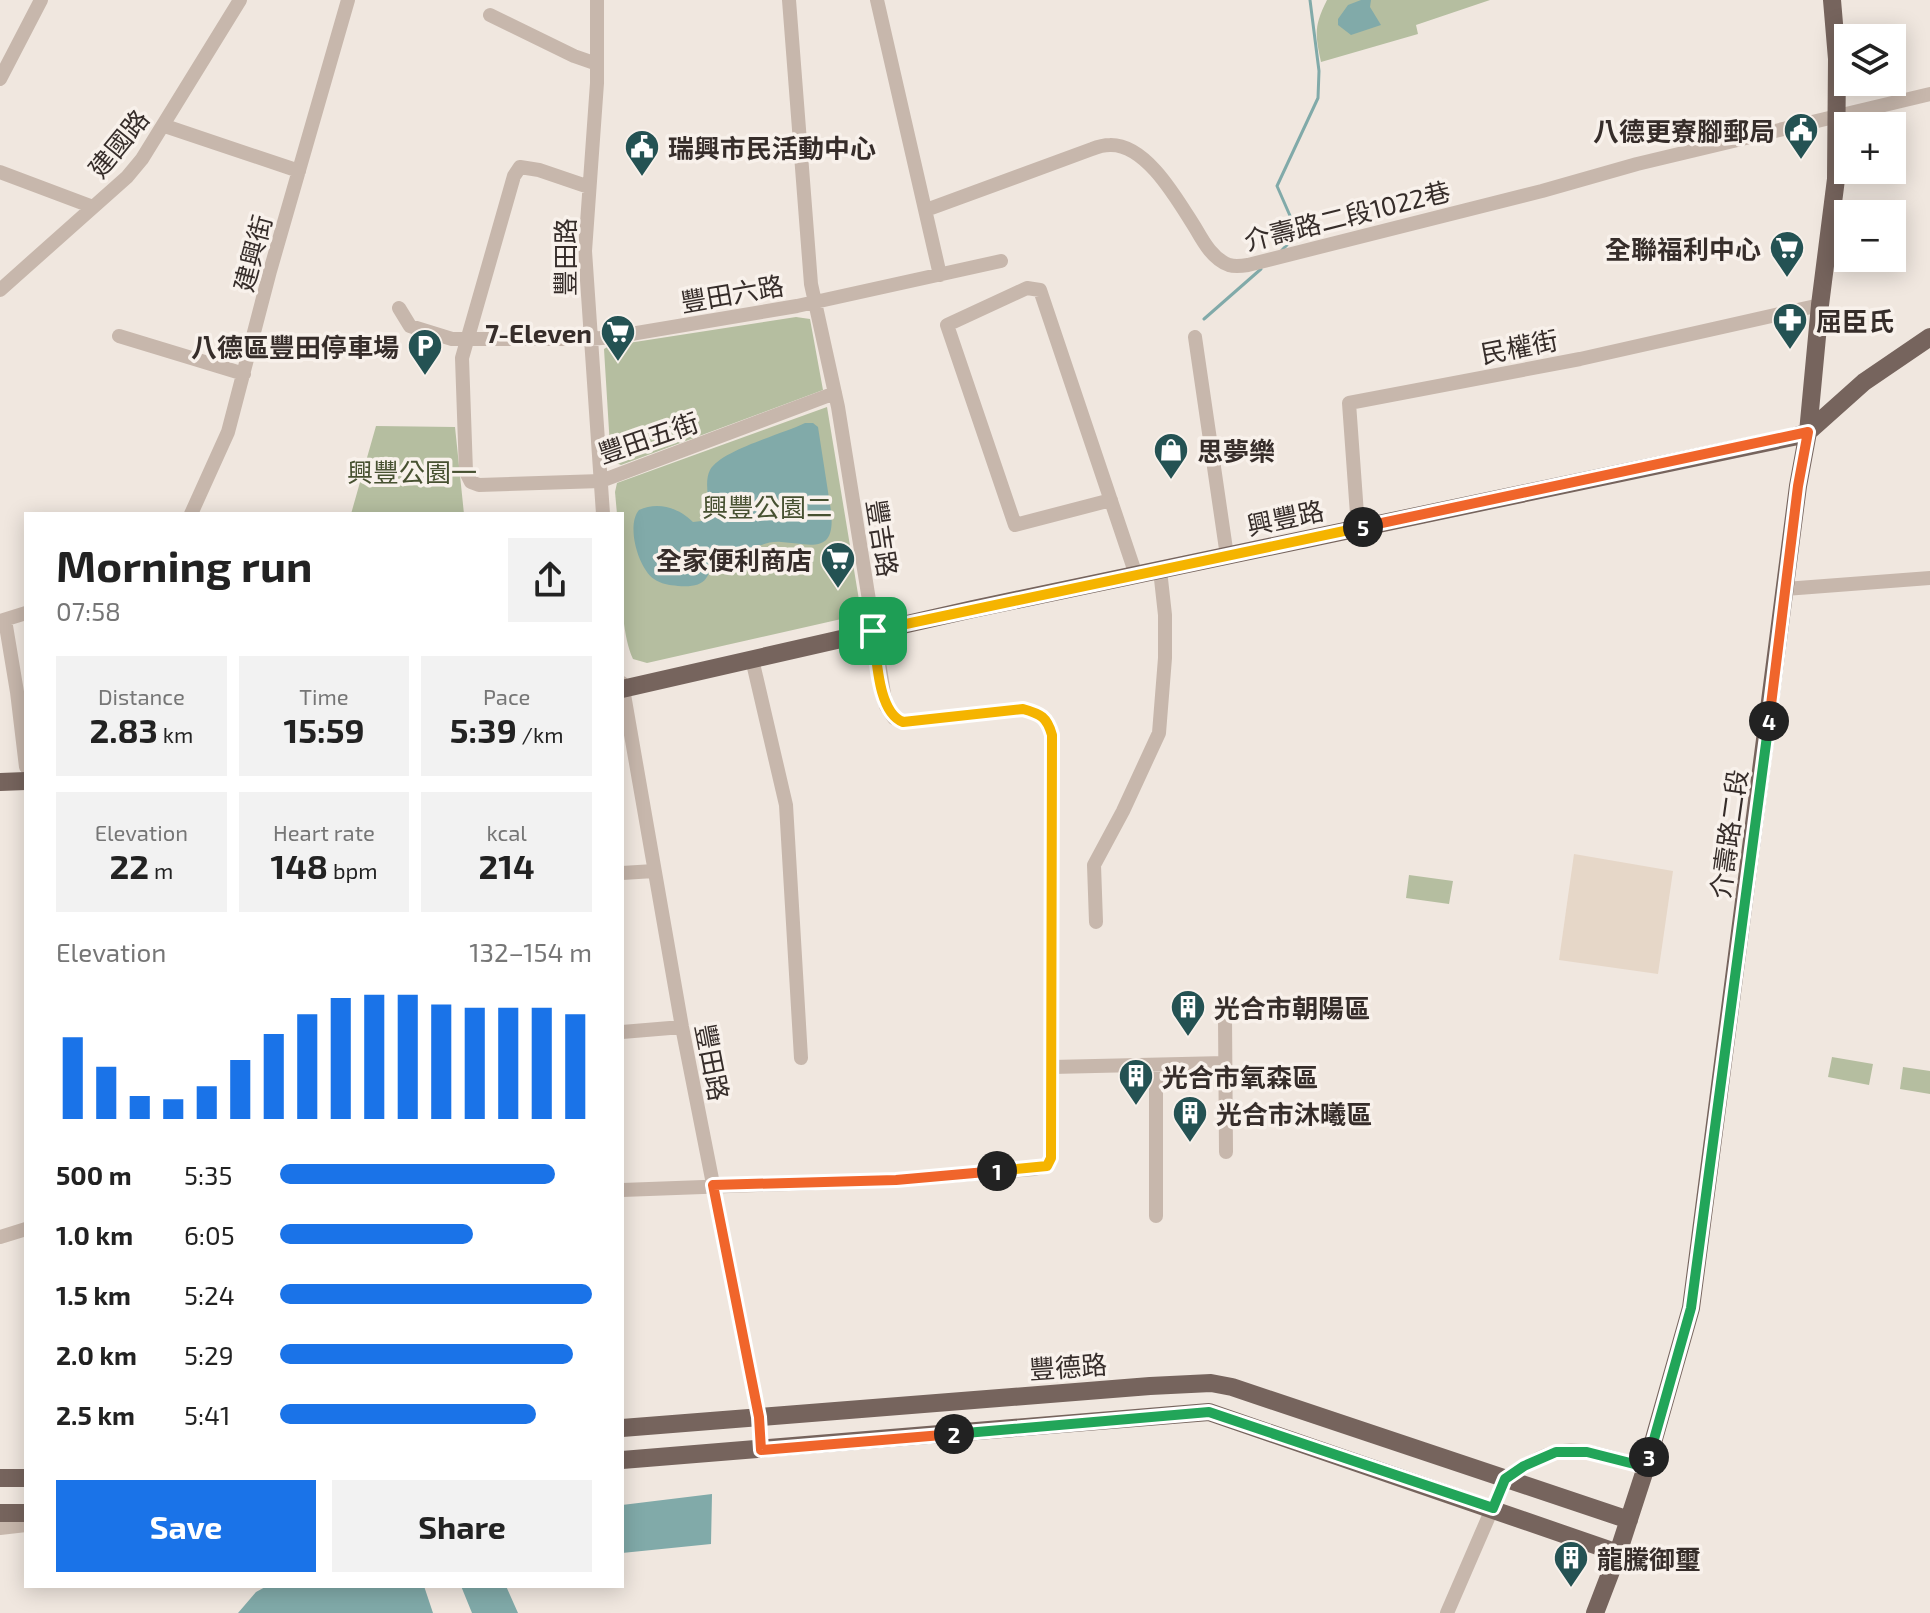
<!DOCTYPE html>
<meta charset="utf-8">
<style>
:root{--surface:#fff;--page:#f2f2f2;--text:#222;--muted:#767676;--accent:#1a73e8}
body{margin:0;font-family:"Exo 2","Noto Sans TC",sans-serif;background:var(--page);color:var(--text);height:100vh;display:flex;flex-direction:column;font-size:30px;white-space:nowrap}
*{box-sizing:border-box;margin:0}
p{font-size:26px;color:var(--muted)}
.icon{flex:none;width:44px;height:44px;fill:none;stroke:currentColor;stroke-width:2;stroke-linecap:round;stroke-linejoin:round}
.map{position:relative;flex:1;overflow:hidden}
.side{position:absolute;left:24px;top:512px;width:600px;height:1076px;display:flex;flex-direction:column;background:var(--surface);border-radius:0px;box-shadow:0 4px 20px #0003}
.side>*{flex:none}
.tools{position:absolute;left:1834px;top:24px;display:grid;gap:16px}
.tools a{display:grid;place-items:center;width:72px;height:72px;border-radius:0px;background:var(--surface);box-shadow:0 4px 20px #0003;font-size:40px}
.pin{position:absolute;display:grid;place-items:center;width:68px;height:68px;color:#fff;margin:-34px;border-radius:16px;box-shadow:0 4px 12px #0006}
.km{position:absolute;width:40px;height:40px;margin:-20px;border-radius:50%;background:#222;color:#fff;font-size:22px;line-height:40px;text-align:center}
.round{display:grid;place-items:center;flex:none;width:84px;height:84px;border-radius:0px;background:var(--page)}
.overview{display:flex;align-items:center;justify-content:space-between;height:136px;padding:0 32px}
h1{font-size:44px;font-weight:700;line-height:60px}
.stats{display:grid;grid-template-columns:repeat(3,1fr);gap:12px;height:136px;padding:8px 32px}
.stats div{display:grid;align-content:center;border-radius:0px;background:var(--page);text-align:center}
.stats b{font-size:34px;font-weight:700}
.stats small{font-size:22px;font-weight:400}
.stats p{font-size:22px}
.chart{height:224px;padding:16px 32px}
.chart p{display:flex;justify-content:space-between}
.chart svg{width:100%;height:144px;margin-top:8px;stroke:var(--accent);stroke-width:6}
.action{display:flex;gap:16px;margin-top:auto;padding:16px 32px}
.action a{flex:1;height:92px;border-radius:0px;background:var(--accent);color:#fff;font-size:32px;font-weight:700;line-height:92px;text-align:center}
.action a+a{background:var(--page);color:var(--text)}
ul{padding:0 32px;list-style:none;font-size:26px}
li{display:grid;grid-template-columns:128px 96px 1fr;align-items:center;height:60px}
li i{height:20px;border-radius:10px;background:var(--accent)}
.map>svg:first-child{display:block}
.green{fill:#b5bea0}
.plaza{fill:#e6d7c8}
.water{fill:#81aaa9}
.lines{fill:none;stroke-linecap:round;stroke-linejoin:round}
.stream{stroke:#81aaa9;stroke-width:3}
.minor{stroke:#c7b7ac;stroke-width:14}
.major{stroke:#76645d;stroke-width:18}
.split-1-casing{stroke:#fff;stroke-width:16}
.split-2-casing{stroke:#fff;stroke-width:16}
.split-3-casing{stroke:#fff;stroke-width:16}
.split-4-casing{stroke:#fff;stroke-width:16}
.split-5-casing{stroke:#fff;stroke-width:16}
.split-6-casing{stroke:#fff;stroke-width:16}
.split-1{stroke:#f5b400;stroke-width:10}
.split-2{stroke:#f0652b;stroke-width:10}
.split-3{stroke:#22a559;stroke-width:10}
.split-4{stroke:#22a559;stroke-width:10}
.split-5{stroke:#f0652b;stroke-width:10}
.split-6{stroke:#f5b400;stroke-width:10}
.labels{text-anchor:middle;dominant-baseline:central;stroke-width:7;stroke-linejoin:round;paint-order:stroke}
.poi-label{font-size:26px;font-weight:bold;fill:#362d2a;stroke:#f8f1eb;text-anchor:start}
.street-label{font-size:26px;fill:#362d2a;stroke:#f8f1eb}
.park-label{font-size:26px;fill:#475131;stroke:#f8f1eb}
</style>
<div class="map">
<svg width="1930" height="1613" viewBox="0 0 1930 1613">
<rect width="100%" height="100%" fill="#f0e7df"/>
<path class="green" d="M1327,0H1490L1416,25L1418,34L1321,62C1315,34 1314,26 1327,0Z
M796,317L810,319L823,390L621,465L614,462L610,447L604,349L609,346Z
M827,407L860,606L859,615L647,663L633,659C617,624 622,553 622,514H617L615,492L617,483Z
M376,426L455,427L464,514H351Z
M1409,875L1453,881L1449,904L1406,898Z
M1832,1057L1873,1064L1869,1085L1828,1077Z
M1903,1067L1930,1071V1094L1900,1089Z"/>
<path class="plaza" d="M1574,854L1673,871L1658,974L1559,960Z"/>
<path class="water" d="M1361,0H1371L1370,7L1381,25L1351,35L1338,25V19L1348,5Z
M805,423H813L818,427L831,511C836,555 811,544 781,542C769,541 761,546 749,548C741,550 732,546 724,547C720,548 715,551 712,553C711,579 705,588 678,586C669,585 661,584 654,579C638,568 626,525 639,510C658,501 679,508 693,522L710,520C711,506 703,483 710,470C721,450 783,434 805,423Z
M712,1494L711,1544L622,1553V1505Z
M267,1586H424L433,1613H238L256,1592Z
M461,1586H506L518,1613H472Z"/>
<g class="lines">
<path class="stream" d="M1282,250L1298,234L1277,186L1318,98L1319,71L1310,0
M1204,319L1261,269"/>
<path class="minor" d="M597,0V83L585,251L603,514
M877,0L940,275
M490,15L574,56L597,64
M0,79L41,0
M165,126L299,171
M0,172L93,207
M589,187L539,170L520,167L514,176L462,358L466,472L471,482L479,485L601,481L835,393
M926,210L1092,149C1097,147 1104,145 1110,145C1147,144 1178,201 1196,229C1204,243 1213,259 1229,265C1235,267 1242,266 1248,265L1542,191L1637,164L1930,94
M0,290L127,177L142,159L240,0
M399,308L410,326L452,339H590L613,337L797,306L1001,261
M119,336L244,374
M1195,337L1227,556
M1111,500L1015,525L947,325L1027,288L1040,290L1136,575
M191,514L228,432L270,271L348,0
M1358,528L1349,403L1580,359L1820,305
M1785,589L1930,578
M5,620L17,692L26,767
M0,621L26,613
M752,659L786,805L801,1058
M622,683L682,1027L759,1417L761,1450
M622,873L654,871
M1096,922L1094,865L1123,811L1159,733L1165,658V615L1160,570
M1225,1018L1226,1152
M622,1032L682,1027
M1052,1067L1225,1063
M622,1190L896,1180L1034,1169L1047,1166L1051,1158L1052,735C1047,717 1041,714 1023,709L903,722L894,718L886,706L838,407L811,284L789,0
M1156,1216V1065
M0,1237L26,1229
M0,1528L26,1525
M1447,1613L1505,1479C1520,1469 1538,1456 1556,1452C1585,1446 1618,1460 1646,1467"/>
<path class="major" d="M622,689L973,609L1793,437L1808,432L1864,382L1930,337
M0,782L26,781
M622,1428L1150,1386L1211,1383L1232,1387L1629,1520
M622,1460L1209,1412L1618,1553
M0,1478H26
M0,1513H26
M1595,1613L1618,1553L1646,1467L1691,1308L1798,486L1808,432L1820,305L1836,179L1837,59L1832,0"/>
</g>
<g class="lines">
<defs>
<path id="split-1" d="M873,631C877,656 877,712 903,722L1023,709C1041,714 1047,717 1052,735L1051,1158L1047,1166L997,1171"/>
<path id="split-2" d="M954,1434L761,1450L759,1417L713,1185L896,1180L997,1171"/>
<path id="split-3" d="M954,1434L1209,1412L1493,1508L1505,1479L1524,1466L1556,1452H1587L1646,1467L1649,1457"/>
<path id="split-4" d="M1649,1457L1691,1308L1769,721"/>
<path id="split-5" d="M1363,527L1808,432L1798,486L1769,721"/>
<path id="split-6" d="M873,631L1363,527"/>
</defs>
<use href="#split-1" class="split-1-casing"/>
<use href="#split-2" class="split-2-casing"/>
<use href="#split-3" class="split-3-casing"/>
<use href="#split-4" class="split-4-casing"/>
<use href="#split-5" class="split-5-casing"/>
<use href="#split-6" class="split-6-casing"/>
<use href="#split-1" class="split-1"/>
<use href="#split-2" class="split-2"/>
<use href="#split-3" class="split-3"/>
<use href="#split-4" class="split-4"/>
<use href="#split-5" class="split-5"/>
<use href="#split-6" class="split-6"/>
</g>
<defs>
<symbol id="civic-pin" viewBox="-11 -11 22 30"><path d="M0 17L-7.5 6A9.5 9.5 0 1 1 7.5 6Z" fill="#245253" stroke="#f8f1eb"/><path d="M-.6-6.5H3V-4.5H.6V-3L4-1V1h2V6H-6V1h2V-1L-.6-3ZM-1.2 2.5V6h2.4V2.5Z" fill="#fff"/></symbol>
<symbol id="supermarket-pin" viewBox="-11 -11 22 30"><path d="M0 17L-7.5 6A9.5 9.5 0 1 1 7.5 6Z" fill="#245253" stroke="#f8f1eb"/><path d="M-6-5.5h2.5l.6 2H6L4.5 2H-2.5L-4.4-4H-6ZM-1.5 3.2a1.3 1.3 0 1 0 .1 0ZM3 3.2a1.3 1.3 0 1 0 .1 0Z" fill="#fff"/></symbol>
<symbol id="pharmacy-pin" viewBox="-11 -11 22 30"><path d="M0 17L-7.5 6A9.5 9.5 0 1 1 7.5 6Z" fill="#245253" stroke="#f8f1eb"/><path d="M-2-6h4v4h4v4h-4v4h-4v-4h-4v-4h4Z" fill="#fff"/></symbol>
<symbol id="parking-pin" viewBox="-11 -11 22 30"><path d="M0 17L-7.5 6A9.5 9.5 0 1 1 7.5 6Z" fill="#245253" stroke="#f8f1eb"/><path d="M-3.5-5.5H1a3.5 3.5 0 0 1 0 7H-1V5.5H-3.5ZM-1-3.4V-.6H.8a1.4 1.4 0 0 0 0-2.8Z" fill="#fff"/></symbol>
<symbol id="shop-pin" viewBox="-11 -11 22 30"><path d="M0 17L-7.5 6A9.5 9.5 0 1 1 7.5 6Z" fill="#245253" stroke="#f8f1eb"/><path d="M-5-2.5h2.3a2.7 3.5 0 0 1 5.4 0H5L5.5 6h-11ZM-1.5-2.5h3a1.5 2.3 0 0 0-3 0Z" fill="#fff"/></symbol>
<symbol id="building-pin" viewBox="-11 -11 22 30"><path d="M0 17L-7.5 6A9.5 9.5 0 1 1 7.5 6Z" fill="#245253" stroke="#f8f1eb"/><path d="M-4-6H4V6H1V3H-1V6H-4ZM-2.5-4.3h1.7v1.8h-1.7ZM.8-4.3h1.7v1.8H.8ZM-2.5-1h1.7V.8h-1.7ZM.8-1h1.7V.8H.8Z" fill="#fff"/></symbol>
</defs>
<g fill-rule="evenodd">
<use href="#civic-pin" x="1781" y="110" width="40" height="54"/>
<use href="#civic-pin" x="622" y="127" width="40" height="54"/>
<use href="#supermarket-pin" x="1767" y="228" width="40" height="54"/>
<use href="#pharmacy-pin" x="1770" y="300" width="40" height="54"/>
<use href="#supermarket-pin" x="598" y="312" width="40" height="54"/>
<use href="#parking-pin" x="405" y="326" width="40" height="54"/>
<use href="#shop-pin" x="1151" y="430" width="40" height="54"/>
<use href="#supermarket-pin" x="818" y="539" width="40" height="54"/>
<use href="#building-pin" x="1168" y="987" width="40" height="54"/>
<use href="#building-pin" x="1116" y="1056" width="40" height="54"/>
<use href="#building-pin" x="1170" y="1093" width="40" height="54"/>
<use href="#building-pin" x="1551" y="1538" width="40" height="54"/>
</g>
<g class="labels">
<g class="poi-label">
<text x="1775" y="130" text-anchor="end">八德更寮腳郵局</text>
<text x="668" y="147">瑞興市民活動中心</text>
<text x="1761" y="248" text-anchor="end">全聯福利中心</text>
<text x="1816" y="320">屈臣氏</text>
<text x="592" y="332" text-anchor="end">7-Eleven</text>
<text x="399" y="346" text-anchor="end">八德區豐田停車場</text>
<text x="1197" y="450">思夢樂</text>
<text x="812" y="559" text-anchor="end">全家便利商店</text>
<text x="1214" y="1007">光合市朝陽區</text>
<text x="1162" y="1076">光合市氧森區</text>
<text x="1216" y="1113">光合市沐曦區</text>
<text x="1597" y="1558">龍騰御璽</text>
</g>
<g class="street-label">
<text transform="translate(118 143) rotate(-51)">建國路</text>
<text transform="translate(1347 215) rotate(-14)">介壽路二段1022巷</text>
<text transform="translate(252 253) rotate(-75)">建興街</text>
<text transform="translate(564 257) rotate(-90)">豐田路</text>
<text transform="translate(732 293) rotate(-10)">豐田六路</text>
<text transform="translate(1519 346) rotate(-11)">民權街</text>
<text transform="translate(648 437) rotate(-19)">豐田五街</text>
<text transform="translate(1285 517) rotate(-12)">興豐路</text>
<text transform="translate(883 538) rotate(81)">豐吉路</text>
<text transform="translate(1728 834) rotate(-82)">介壽路二段</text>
<text transform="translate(713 1062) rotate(79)">豐田路</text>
<text transform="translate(1068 1366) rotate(-4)">豐德路</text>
</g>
<g class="park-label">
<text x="412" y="471">興豐公園一</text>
<text x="767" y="506">興豐公園二</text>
</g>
</g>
</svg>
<div class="tools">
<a><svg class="icon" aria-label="layers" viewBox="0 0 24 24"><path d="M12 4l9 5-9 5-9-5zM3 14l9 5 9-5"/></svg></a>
<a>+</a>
<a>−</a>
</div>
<div class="pin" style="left:873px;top:631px;background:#1e9e55"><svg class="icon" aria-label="arrive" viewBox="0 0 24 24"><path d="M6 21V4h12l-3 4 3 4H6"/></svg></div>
<b class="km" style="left:997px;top:1171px">1</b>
<b class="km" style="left:954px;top:1434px">2</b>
<b class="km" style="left:1649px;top:1457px">3</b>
<b class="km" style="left:1769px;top:721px">4</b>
<b class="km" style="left:1363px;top:527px">5</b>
<section class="side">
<div class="overview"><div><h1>Morning run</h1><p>07:58</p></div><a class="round"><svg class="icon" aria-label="share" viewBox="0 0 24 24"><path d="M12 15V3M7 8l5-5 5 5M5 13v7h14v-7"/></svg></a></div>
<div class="stats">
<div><p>Distance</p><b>2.83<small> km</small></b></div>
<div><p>Time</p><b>15:59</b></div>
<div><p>Pace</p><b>5:39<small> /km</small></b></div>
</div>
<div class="stats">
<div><p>Elevation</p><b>22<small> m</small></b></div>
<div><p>Heart rate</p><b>148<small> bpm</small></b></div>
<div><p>kcal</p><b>214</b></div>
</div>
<div class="chart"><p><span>Elevation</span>132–154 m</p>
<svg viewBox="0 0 160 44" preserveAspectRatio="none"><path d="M5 44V19M15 44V28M25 44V37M35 44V38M45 44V34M55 44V26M65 44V18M75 44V12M85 44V7M95 44V6M105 44V6M115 44V9M125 44V10M135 44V10M145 44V10M155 44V12"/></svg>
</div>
<ul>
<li><b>500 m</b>5:35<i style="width:88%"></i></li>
<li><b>1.0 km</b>6:05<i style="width:62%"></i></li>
<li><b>1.5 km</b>5:24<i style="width:100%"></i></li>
<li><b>2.0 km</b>5:29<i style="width:94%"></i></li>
<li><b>2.5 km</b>5:41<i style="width:82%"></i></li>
</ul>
<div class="action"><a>Save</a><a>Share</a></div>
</section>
</div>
